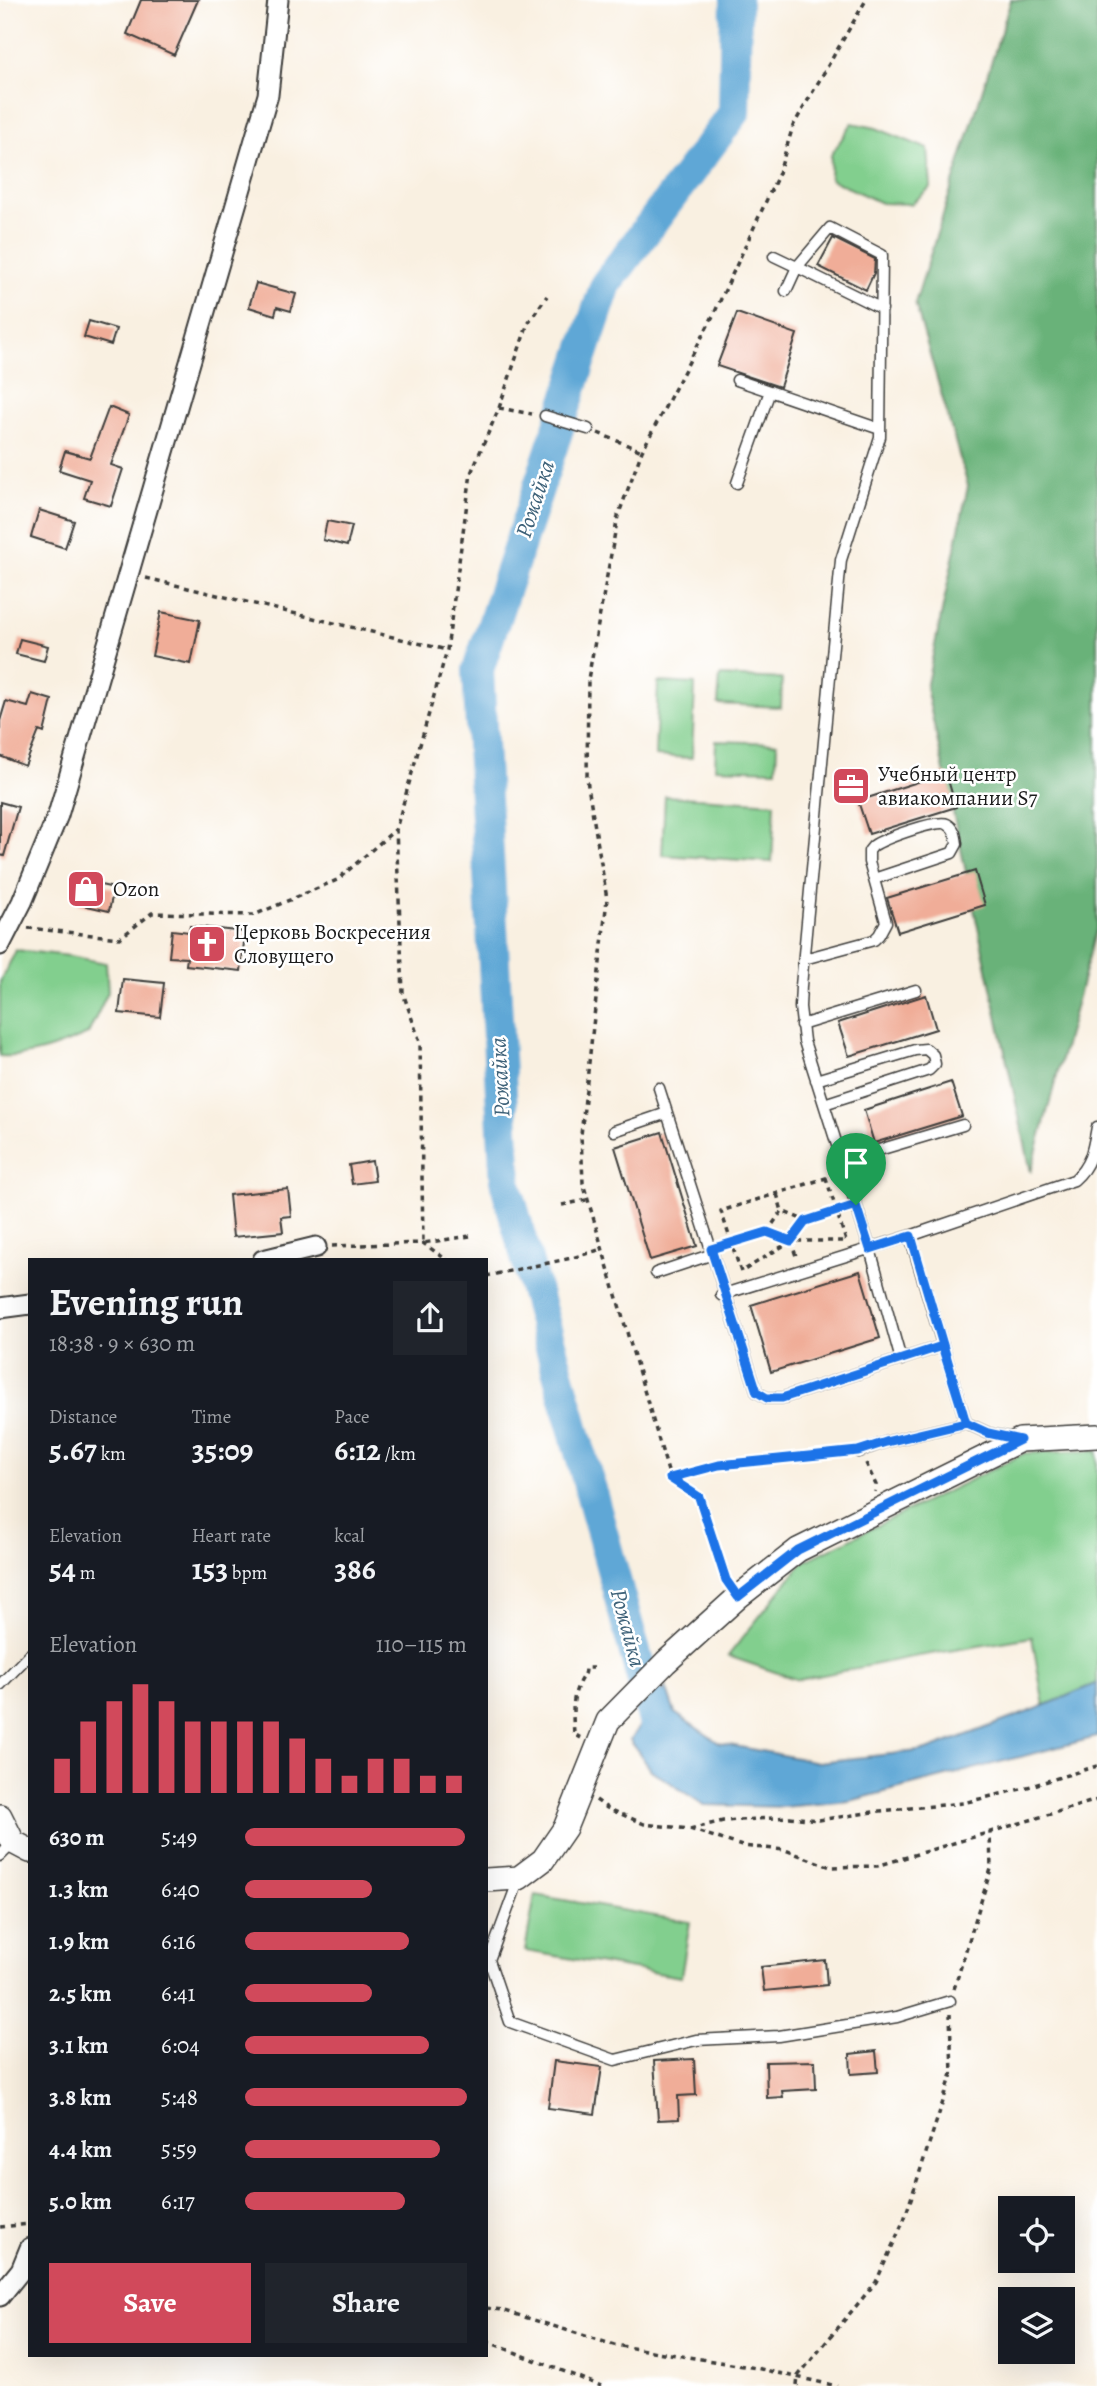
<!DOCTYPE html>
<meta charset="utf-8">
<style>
:root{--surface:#171b24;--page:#20242c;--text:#f1f3f6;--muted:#9ea1a6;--accent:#d1495b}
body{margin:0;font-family:Alegreya,serif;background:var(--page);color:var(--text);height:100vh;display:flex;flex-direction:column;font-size:26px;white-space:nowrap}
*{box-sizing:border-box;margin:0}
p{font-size:23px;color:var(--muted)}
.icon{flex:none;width:38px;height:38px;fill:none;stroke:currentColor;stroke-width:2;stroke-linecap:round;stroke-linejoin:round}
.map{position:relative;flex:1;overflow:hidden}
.side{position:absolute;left:28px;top:1258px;width:460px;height:1099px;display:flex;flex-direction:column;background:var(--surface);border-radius:0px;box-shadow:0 7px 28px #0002}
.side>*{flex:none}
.controls{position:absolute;left:998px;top:2196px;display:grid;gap:14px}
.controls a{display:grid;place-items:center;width:77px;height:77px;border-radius:0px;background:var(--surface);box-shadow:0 7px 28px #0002;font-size:35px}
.pin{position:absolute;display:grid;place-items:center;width:60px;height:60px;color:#fff;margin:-72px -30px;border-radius:50% 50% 50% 0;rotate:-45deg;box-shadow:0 0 7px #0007}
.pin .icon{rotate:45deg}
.round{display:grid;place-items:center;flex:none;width:74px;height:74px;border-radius:0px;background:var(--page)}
.summary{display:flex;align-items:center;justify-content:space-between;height:119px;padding:0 21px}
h1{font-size:38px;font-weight:700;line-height:52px}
.stats{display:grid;grid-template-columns:repeat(3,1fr);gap:10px;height:119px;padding:7px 21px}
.stats div{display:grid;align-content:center}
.stats b{font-size:30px;font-weight:700}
.stats small{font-size:19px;font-weight:400}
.stats p{font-size:19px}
.chart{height:196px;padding:14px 21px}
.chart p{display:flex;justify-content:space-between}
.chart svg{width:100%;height:126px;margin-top:7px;stroke:var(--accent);stroke-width:6}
.button{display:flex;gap:14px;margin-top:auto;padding:14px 21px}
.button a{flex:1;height:80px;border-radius:0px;background:var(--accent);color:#fff;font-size:28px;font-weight:700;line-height:80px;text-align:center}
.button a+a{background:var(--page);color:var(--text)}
ul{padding:0 21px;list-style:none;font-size:23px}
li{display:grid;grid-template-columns:112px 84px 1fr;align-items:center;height:52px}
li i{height:18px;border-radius:9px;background:var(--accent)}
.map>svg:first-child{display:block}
.green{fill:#82cf8e;stroke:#4f7655;stroke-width:2}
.forest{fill:#69b279;stroke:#42674a;stroke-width:2}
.water{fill:#5fa7d6;stroke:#3e6279;stroke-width:2}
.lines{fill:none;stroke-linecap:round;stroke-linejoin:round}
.river{stroke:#5fa7d6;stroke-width:32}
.building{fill:#f0ad98}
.service-casing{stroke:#3d3c3a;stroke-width:13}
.minor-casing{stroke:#3d3c3a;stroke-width:23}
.tertiary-casing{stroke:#3d3c3a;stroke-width:26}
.path{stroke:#3d3c3a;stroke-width:3.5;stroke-dasharray:5 5;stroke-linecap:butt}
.service{stroke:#fff;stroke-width:10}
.minor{stroke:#fff;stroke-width:19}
.tertiary{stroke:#fff;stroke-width:23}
.route-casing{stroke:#fff;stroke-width:14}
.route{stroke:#1a73e8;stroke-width:9}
.labels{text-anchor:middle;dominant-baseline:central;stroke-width:5;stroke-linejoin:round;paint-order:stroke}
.poi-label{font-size:21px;fill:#1c1c1c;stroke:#fff;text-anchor:start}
.water-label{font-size:23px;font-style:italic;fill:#3e6279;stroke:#fff}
</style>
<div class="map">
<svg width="1097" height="2386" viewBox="0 0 1097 2386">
<rect width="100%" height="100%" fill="#fff"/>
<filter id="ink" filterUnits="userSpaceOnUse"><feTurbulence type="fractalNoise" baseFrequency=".0143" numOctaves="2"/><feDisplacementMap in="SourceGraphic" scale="14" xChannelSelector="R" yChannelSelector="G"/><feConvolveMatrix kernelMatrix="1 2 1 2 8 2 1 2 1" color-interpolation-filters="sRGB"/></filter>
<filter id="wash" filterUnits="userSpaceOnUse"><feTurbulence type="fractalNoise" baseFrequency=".00686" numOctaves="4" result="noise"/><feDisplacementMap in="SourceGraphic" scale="28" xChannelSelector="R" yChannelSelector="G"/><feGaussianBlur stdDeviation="1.57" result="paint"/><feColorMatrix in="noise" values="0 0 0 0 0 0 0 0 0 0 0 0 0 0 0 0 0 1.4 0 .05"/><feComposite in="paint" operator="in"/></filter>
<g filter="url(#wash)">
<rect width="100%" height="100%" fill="#f9f0e1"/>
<path class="green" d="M852,123L876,128L928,149L931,187L911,204L881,203L830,179L831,155Z
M720,676L782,679L781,707L718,704Z
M658,682L695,684L692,758L655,756Z
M716,741L777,743L776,770L715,768Z
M665,796L775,803L772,862L662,855Z
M16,950L70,956L106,963L108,992L88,1034C60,1046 31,1058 0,1056V982Z
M1097,1451V1683L1044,1706L1032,1637L907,1658L798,1680L728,1656L803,1562L1025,1453Z
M535,1895L690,1922L681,1977L525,1951Z"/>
<path class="forest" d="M1011,0H1097V926L1031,1172L926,688L968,486L915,303Z"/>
<path class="water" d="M1097,1683V1737L850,1801L783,1807L704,1805L651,1770L630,1740L666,1687L675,1713L719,1743L818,1762L927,1750L1044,1706Z"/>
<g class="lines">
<path class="river" d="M674,1742L657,1732L506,1184L478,670L606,284L734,113L736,0"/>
</g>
<g id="blocks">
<path class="building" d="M141,0H198L174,55L127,34Z
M833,238L875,259L874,273L866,290L818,266Z
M256,283L296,294L291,311L277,307L275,315L249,307Z
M737,313L797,334L780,387L717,366Z
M89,321L116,329L111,345L84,337Z
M109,407L129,415L111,465L123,469L111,506L84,498L90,480L59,470L65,451L90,458Z
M39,510L74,521L65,548L31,537Z
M327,521L352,526L347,546L323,540Z
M161,612L200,620L191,664L152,656Z
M20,639L48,646L44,661L16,654Z
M32,694L52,700L44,733L39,731L25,766L0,756V721L6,701L28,707Z
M946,773L956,807L869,834L858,801Z
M0,802L18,807L4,856L0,855Z
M975,871L985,905L898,932L887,898Z
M83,881L114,888L109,911L78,904Z
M190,926L245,932L241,971L186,965L187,958L169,957L172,930L189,932Z
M123,979L164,983L160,1017L119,1013Z
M926,995L936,1029L849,1056L838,1023Z
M951,1082L962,1116L874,1143L864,1110Z
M662,1132L697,1246L650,1260L615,1147Z
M372,1161L375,1181L352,1184L349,1165Z
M288,1189L291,1216L281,1217L283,1232L233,1237L229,1195Z
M860,1271L880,1338L771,1372L751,1305Z
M825,1960L827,1985L764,1991L761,1967Z
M876,2051L878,2072L851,2074L850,2054Z
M694,2059L696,2095L678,2096L679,2119L658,2120L654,2061Z
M554,2061L602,2067L595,2114L548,2108Z
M815,2061L816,2089L782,2091L783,2097L767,2098L766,2062Z"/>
</g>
</g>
<g filter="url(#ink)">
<use href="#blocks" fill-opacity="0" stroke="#3d3c3a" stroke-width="2"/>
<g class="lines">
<defs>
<path id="service" d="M774,256L797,267L786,291
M882,309L797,267L830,228L882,255L880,437L841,560L801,986L800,1007L804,1041L870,1249L901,1360
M737,380L880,429
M545,416L588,429
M737,483L770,391
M804,959L874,940L879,935L886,922L869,862V851L873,846C883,839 937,819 947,824C955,828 956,836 957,844L952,853L874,879
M801,1025L916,990
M816,1080L915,1050L926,1049L933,1055L935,1064L929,1070L824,1104
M659,1088L757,1392L767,1398H782L942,1346
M614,1131L667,1113
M842,1161L963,1125
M656,1273L713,1254
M721,1295L910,1236
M966,1423L910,1236L1074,1180C1091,1165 1093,1149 1097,1127
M858,1452L886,1442L966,1423L988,1433L1012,1438
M0,1685L30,1654
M0,1856L13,1843
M519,1879L489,1960L510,2022L615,2060L696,2040L779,2036L897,2017L950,2001"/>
<path id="minor" d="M0,945L22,902L58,815L268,95L278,0
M263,1260L316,1247
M0,1308L30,1304
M0,2296L21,2270L30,2248"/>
<path id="tertiary" d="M0,1816L13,1842L30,1851
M486,1880L519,1878L543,1860L565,1828L608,1721L666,1662L738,1597L798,1550L1020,1440L1097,1436"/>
</defs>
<use href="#service" class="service-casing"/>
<use href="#minor" class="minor-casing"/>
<use href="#tertiary" class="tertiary-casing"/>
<path class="path" d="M499,408L528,323L547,296
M598,433L642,451
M146,578L447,650
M28,928L120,938L152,913L254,915L337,880L396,829
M826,1178L846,1241H791L741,1272L721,1211Z
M777,1194L782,1211
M562,1205L586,1200
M767,1232L782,1211L806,1221
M470,1236L423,1243L420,1042L403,993L396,829L447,650L471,473L499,408L532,414
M791,1241L797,1259
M723,1245L767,1232L791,1241L806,1221L837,1211
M332,1246L423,1243L447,1260
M486,1276L572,1258L602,1249
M866,1463L876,1485L875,1492
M670,1478L719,1465L847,1453
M726,1581L699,1497L670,1478L583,1183L581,1135L607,899L587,780L588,679L618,516L642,451L714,314L779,173L793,126L866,0
M581,1738L574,1734C573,1717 571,1700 579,1683C582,1676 585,1676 585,1668H593
M596,1800L607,1808L644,1824L690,1829L742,1846L785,1850L831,1867L877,1866L1097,1800
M690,1829L723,1821L790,1817L819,1820L880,1811L963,1803L1021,1789L1097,1766
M954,1989L991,1869L990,1832
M0,2227L30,2224
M486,2308L502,2310L614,2345L756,2368L837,2386
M486,2341L601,2386
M797,2386L798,2376L876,2282L904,2220L952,2074L950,2014"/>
<use href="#service" class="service"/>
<use href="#minor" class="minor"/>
<use href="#tertiary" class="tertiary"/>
</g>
</g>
<g class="lines" filter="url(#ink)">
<defs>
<path id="route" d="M856,1205L870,1249L911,1236L966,1423L886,1442L858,1451L719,1465L670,1478L699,1497L726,1580L738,1597L798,1550L1020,1440L988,1433L966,1423L942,1346L782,1398H767L757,1392L711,1249L767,1232L791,1241L806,1221L856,1205"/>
</defs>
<use href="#route" class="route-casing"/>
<use href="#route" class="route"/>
</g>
<defs>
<symbol id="office-square" viewBox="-11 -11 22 22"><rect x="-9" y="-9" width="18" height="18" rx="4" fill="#d1495b" stroke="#fff"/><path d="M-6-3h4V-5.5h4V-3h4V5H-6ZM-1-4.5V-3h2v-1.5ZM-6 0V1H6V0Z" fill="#fff"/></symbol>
<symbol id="shop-square" viewBox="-11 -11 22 22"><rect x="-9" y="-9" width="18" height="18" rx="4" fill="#d1495b" stroke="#fff"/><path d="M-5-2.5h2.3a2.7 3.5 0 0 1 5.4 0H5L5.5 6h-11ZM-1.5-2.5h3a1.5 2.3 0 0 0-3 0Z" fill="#fff"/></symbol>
<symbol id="church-square" viewBox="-11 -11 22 22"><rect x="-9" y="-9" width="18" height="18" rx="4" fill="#d1495b" stroke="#fff"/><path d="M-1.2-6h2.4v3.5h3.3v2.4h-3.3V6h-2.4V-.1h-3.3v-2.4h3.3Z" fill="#fff"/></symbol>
</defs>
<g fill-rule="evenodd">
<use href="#office-square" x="829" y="764" width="44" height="44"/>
<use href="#shop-square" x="64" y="867" width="44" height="44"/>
<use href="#church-square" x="185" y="922" width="44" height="44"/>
</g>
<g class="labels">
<g class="poi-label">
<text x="878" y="774">Учебный центр<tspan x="878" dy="24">авиакомпании S7</tspan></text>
<text x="113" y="889">Ozon</text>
<text x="234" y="932">Церковь Воскресения<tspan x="234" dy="24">Словущего</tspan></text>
</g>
<g class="water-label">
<text transform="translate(535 499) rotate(-72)">Рожайка</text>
<text transform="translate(500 1077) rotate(-93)">Рожайка</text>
<text transform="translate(628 1628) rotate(75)">Рожайка</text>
</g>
</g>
</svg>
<div class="controls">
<a><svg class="icon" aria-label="locate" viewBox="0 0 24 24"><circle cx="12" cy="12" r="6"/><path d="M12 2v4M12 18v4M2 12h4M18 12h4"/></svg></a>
<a><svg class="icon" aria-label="layers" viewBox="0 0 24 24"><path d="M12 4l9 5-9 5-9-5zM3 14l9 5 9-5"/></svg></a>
</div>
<div class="pin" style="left:856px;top:1205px;background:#1e9e55"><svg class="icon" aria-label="arrive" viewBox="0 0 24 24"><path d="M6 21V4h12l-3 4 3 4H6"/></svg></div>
<section class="side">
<div class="summary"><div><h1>Evening run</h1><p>18:38 · 9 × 630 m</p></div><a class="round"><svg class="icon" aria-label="share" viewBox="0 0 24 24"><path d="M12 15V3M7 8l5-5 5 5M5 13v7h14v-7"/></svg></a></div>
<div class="stats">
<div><p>Distance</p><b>5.67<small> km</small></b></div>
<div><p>Time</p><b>35:09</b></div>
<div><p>Pace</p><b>6:12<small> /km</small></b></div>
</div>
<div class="stats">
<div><p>Elevation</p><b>54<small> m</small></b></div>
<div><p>Heart rate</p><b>153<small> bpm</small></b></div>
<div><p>kcal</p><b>386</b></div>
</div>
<div class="chart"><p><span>Elevation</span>110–115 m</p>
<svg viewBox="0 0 160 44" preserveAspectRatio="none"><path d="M5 44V32M15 44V19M25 44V12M35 44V6M45 44V12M55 44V19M65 44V19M75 44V19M85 44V19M95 44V25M105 44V32M115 44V38M125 44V32M135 44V32M145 44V38M155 44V38"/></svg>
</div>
<ul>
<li><b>630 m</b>5:49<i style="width:99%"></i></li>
<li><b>1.3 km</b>6:40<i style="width:57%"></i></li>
<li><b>1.9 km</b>6:16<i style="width:74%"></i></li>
<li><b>2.5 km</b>6:41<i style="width:57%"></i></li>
<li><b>3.1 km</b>6:04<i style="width:83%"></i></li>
<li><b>3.8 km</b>5:48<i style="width:100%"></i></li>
<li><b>4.4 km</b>5:59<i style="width:88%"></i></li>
<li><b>5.0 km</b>6:17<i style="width:72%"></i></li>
</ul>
<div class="button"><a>Save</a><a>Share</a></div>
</section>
</div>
